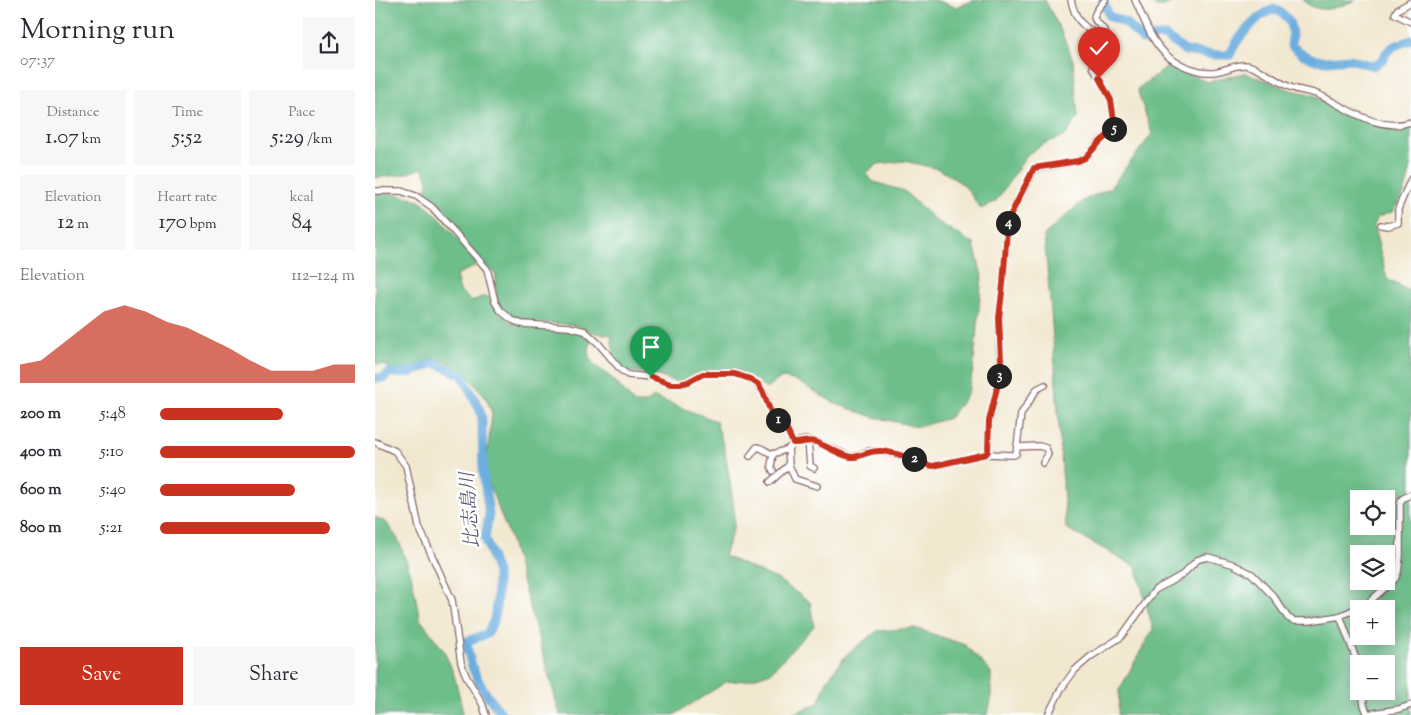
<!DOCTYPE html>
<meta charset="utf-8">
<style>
:root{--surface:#fff;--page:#f7f7f7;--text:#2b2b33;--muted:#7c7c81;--accent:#c8321e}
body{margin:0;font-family:"Sorts Mill Goudy","Noto Serif JP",serif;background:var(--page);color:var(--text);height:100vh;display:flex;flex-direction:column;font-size:19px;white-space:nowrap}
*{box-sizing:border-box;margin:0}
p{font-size:16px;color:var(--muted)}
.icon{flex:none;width:28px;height:28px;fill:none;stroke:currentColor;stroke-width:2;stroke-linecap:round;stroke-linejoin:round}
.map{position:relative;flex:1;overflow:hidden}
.details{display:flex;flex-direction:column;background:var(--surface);width:375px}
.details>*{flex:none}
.controls{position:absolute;left:975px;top:490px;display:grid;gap:10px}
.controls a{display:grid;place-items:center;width:45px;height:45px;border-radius:0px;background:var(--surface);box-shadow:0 2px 12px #0003;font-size:25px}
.pin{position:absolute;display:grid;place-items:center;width:42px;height:42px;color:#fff;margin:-51px -21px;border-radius:50% 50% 50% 0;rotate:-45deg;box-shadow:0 0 5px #0007}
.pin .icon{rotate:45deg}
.km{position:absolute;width:25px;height:25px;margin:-12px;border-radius:50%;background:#222;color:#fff;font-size:14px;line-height:25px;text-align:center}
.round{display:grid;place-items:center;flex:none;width:52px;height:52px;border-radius:0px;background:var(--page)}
.overview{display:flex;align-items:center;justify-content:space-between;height:85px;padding:0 20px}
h1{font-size:28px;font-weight:600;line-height:38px}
.metrics{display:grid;grid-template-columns:repeat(3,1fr);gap:8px;height:85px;padding:5px 20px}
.metrics div{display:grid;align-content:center;border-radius:0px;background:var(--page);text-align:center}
.metrics b{font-size:21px;font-weight:600}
.metrics small{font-size:14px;font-weight:400}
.metrics p{font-size:14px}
.chart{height:140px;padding:10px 20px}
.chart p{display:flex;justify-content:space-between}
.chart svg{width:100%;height:90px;margin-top:5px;fill:var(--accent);opacity:.7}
.cta{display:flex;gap:10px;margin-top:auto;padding:10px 20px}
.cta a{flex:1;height:58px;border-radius:0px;background:var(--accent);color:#fff;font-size:20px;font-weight:600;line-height:58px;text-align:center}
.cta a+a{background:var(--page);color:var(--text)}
ul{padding:0 20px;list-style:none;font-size:16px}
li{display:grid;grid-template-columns:80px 60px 1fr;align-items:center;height:38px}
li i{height:12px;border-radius:6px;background:var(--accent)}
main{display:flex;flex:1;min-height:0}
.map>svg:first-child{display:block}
.forest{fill:#6dbe8a;stroke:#5c6e5a;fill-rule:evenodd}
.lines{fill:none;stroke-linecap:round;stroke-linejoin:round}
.river{stroke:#6aaddf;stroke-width:9}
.minor-casing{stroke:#856565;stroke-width:8}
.minor{stroke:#fff;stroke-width:5.5}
.route-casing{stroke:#fff;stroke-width:10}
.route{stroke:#c8321e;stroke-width:6}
.labels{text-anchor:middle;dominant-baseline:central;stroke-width:5;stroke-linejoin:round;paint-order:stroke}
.water-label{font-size:19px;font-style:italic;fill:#575873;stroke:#fff}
</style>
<main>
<section class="details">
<div class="overview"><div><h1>Morning run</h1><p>07:37</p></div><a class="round"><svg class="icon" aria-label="share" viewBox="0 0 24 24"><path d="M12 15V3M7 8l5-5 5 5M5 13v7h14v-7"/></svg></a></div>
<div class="metrics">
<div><p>Distance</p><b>1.07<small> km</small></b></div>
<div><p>Time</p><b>5:52</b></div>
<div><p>Pace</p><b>5:29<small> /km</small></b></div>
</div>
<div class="metrics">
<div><p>Elevation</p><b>12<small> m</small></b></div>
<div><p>Heart rate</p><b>170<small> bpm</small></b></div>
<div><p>kcal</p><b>84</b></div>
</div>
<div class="chart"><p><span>Elevation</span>112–124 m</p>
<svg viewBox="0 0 160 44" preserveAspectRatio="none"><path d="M0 44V35L10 33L20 25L30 17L40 9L50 6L60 9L70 14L80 17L90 22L100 27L110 33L120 38L130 38L140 38L150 35L160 35V44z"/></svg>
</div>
<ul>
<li><b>200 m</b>5:48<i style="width:63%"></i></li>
<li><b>400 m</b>5:10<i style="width:100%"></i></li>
<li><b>600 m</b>5:40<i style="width:69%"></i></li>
<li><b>800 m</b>5:21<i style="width:87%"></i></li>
</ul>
<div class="cta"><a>Save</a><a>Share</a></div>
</section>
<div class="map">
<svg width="1036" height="715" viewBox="0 0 1036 715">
<rect width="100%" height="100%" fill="#fff"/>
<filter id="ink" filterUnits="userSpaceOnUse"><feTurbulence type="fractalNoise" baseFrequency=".02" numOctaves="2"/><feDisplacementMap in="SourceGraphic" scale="10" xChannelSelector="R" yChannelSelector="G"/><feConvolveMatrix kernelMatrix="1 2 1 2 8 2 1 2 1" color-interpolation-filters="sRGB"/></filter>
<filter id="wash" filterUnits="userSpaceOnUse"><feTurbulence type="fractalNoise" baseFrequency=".0096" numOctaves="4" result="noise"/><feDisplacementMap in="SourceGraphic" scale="20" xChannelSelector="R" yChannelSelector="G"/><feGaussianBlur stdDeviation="1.12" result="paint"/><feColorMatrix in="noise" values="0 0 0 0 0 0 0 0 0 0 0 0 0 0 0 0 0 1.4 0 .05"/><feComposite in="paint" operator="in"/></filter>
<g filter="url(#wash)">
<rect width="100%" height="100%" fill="#f2e8d0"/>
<path class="forest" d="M0,0H559L581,7L600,0H670L685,29L698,60L703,117L690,136L668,144L653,154L621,201L606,209L589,185L564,169L529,161L503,164L491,174L499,182L529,191L561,221L599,244L607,276L598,370L593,394L574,418L543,427L499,417L461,404L422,381L409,378L404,379L391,389L381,380L346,371H333L324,373L313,379L302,382L272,373L254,372L248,369L240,361L236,335C231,334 226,334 221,333C214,332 207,326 199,325C162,320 114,331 121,275L112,267L58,204L47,195C56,183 54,181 47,168L30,174L0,178Z
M776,0H801L789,6L781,7Z
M927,0H981C961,8 945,16 927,0Z
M796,64L832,82L870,73L916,90L939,95L969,114L1014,128L1025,131L1036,125V168L1029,194L1017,212L1001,218L999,227L1012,279L1036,292V715H743L744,690L778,629L761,567L691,528L676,311L669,235L709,200L735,188L777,134L762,89ZM984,499H1011V526H984ZM984,554H1011V581H984ZM984,609H1011V636H984ZM984,664H1011V691H984Z
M16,193C25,195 34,196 42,200C62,210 85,243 101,261V265C95,271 87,270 81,276L85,291L96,301C101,300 107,296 111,296C115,296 126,318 138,323C142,325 148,325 153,325C175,328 200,327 218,340L215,344L214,351L217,363L239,380L259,403H271L279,397L341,421L350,451L359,508V526L349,556L402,579L435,602L439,626L396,672L372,680L351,682L299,715H185L135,538L110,474L117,413L110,396L90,373L70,361L57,358L47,365L44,373L29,376C19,370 11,363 0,364V194Z
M0,517L11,522L24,541L36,574L45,619L69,651L79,675L87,707V715H0Z
M540,628L590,645L616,672V702L612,715H415L443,703L453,679L471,655L502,631Z"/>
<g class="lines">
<path class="river" d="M728,0L734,16L751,23L768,40L784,36H790L810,51L839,55H855C860,40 884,13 899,9C915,15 919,29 916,45L927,54L941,60L952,61L975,59L998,66L1009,59C1011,46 1025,45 1036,40
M0,378H9L14,372C30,377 45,369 60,363L87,375L104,408L107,419L108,472L114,514L110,538L122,573V599L119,620L112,634L92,641C93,668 110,695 128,715"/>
</g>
</g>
<g filter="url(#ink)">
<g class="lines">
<defs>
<path id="minor" d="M760,0C770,21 776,43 795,58C806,66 824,73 838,72C851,71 866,61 878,67C891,72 902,82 915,87C924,91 935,91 944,95C973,108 1003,133 1036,122
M1036,2L1022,10L1020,14L1036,22
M723,73C726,62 733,51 732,39C729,17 706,27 730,0
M0,191H26L41,196L57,207L112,269L120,302L126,311L137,320L147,324L194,327L210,331L223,343L246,370L253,375L276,377L296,384H305L313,382L328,374L361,373L375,379L383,385L389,393L395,410L412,430L418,443L431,440L441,442L476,457L483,456L493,451H506L541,460L550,465L558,466L611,454L639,455L641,454L646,414L662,389L670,385
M1006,225L1013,226L1023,223V209L1036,179
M433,440L435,466L439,468
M0,442L20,451L31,466L44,527L77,600L86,663L92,678L107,703L111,715
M642,447L664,446L671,448L673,454L668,463
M611,454L613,451L614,421L622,389L625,360L624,318L628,284L632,231L636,214L659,169L703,161L711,157L727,139L737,132L740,127L736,100L718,67L726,51V39C708,24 702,25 696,0
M375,456L382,447C389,448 392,453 398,454
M414,465L420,479L442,486
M398,471L396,466L398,454L413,449
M395,482L414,465L413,449L418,443
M965,616L984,667
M987,691L989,705L993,715
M992,714L1024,709L1036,705
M673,715L686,689L700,670L715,657L746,637L780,590L807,575L822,560L828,558L833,557L857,564L877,574L899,597L913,618L919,621H934L965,616L993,603L1020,579L1023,572L1025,556V504L1027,499L1036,494"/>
</defs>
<use href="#minor" class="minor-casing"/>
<use href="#minor" class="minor"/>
</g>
</g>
<g class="lines" filter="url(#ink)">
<defs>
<path id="route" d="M276,377L296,384H305L313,382L328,374H360L375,379L384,385L388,392L395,410L412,430L418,443C427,444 432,439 441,442C452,446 464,455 476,457C485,458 493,450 506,451C517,452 529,456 540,460C546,462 550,465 558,466L611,454L613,451L614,421L622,388L626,360L624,318L628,284L632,230L636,214L659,168L703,161L710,158L727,140L737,132L740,127L736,100L724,78"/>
</defs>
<use href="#route" class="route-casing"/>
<use href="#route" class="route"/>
</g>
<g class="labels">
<g class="water-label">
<text transform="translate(96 510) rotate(-94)">比志島川</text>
</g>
</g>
</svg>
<div class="controls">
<a><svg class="icon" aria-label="locate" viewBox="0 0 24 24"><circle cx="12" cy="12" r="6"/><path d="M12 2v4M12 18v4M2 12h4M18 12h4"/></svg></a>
<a><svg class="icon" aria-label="layers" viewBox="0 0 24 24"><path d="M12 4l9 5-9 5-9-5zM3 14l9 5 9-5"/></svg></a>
<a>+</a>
<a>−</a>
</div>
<div class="pin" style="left:276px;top:377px;background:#1e9e55"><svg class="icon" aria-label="arrive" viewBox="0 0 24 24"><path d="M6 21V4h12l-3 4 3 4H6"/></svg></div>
<div class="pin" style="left:724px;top:78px;background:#d93025"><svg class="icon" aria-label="check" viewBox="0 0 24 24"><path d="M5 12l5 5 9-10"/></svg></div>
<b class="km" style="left:403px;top:420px">1</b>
<b class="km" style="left:539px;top:459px">2</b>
<b class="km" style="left:624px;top:376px">3</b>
<b class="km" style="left:633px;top:223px">4</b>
<b class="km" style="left:739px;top:129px">5</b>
</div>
</main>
